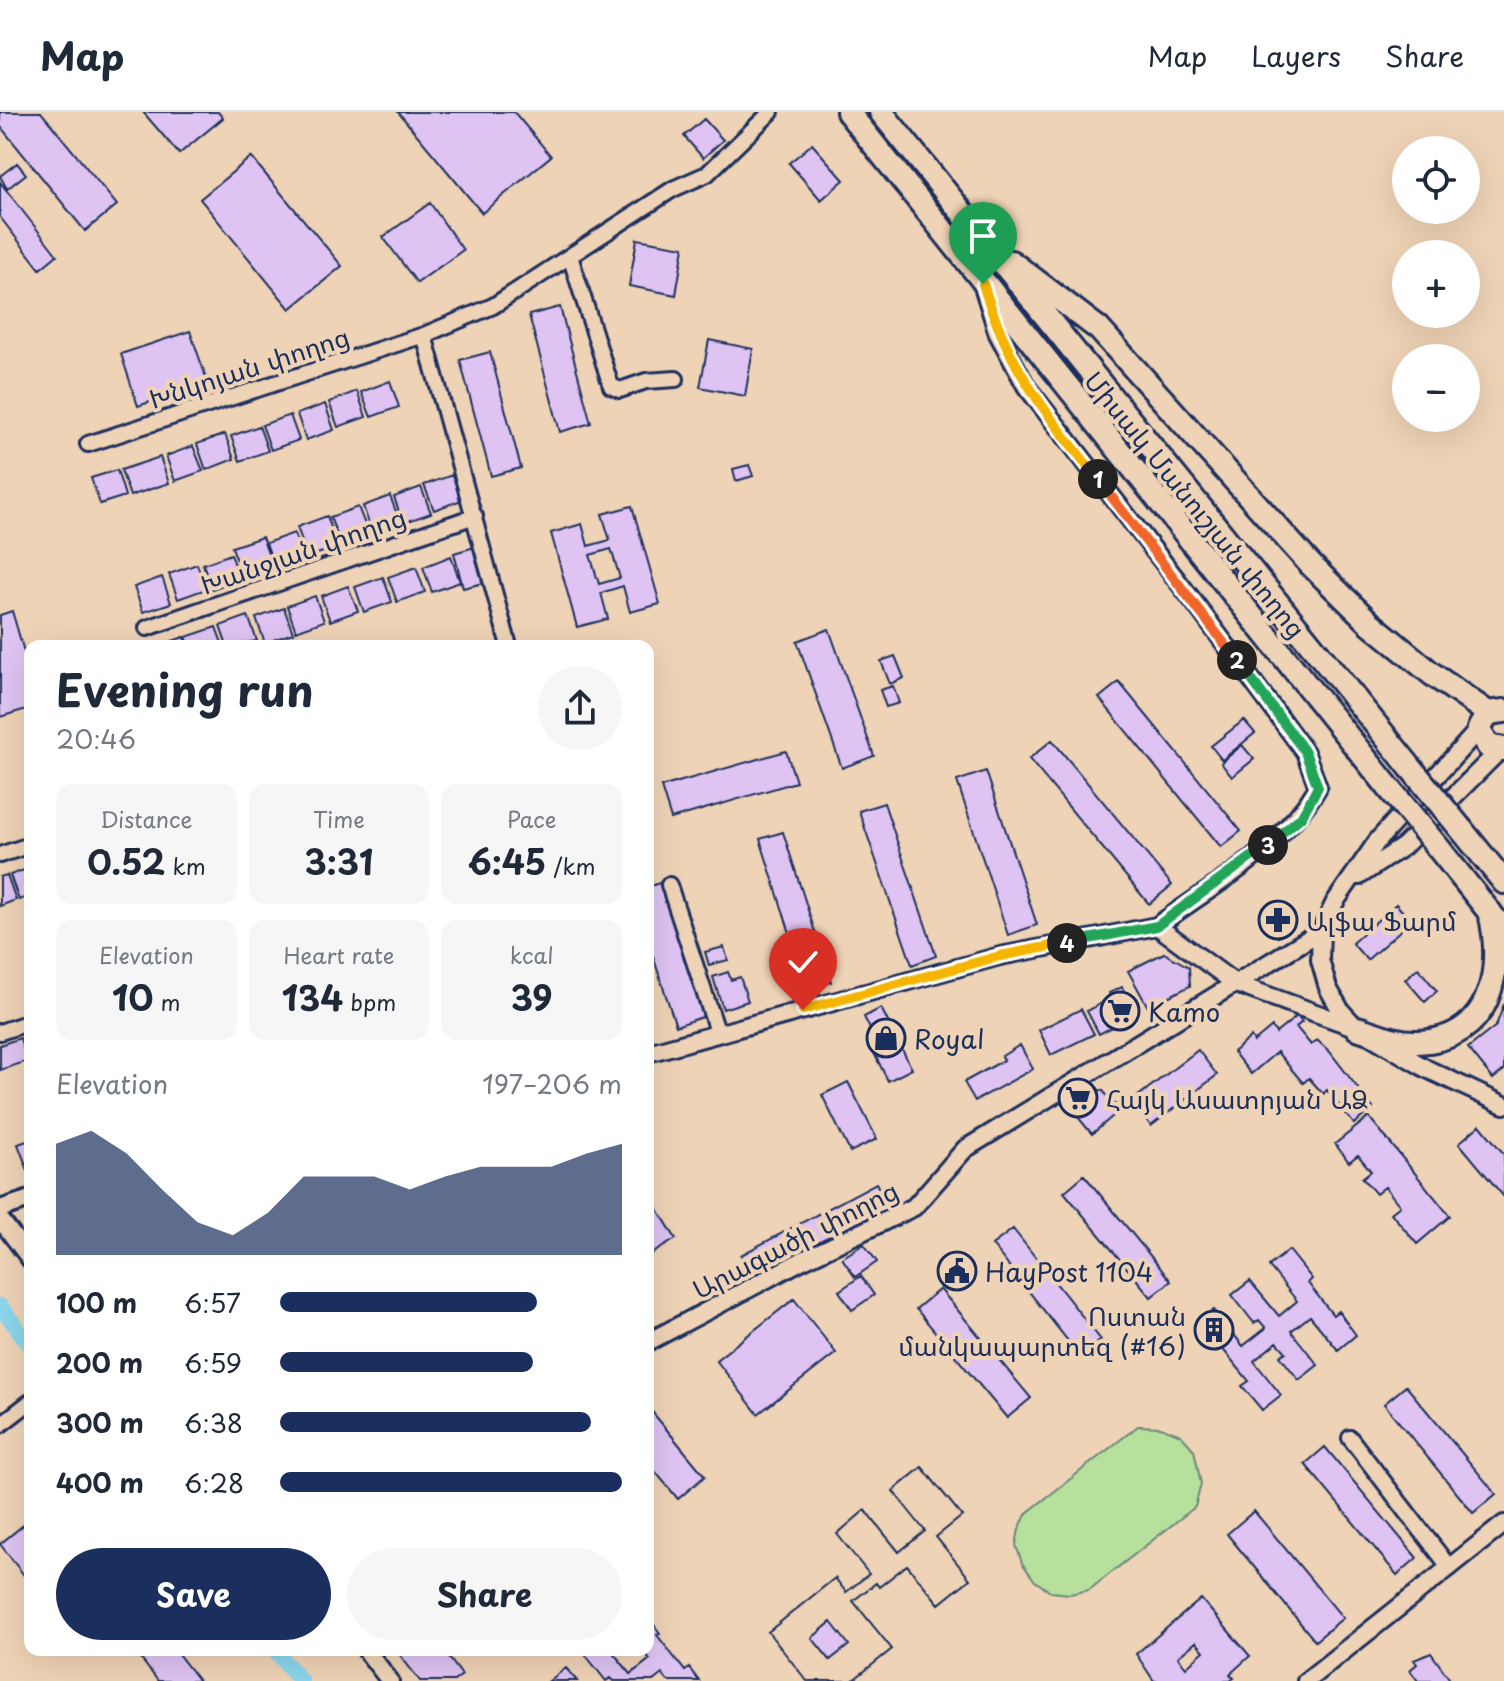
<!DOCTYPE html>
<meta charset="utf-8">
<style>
:root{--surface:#fff;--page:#f6f6f7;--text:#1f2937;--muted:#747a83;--line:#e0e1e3;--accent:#1b2f5e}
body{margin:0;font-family:"Playpen Sans","Noto Sans Armenian",sans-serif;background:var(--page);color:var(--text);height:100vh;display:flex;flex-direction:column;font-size:30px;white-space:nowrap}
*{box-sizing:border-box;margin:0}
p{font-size:26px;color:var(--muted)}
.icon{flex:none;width:44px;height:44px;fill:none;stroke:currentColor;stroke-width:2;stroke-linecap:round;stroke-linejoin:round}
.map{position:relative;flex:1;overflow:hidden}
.sheet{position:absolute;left:24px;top:528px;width:630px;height:1016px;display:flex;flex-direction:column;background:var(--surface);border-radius:16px;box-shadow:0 8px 32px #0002}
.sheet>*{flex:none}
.buttons{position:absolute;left:1392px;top:24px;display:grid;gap:16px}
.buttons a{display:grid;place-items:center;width:88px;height:88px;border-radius:50%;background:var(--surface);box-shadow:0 8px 32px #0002;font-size:40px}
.pin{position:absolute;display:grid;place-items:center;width:68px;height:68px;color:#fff;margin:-82px -34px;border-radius:50% 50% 50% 0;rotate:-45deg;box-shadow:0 0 8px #0007}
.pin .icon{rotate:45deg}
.km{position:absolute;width:40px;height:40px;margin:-20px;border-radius:50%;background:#222;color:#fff;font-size:22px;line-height:40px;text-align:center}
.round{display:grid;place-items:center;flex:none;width:84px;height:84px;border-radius:42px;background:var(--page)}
.head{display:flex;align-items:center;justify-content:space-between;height:136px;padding:0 32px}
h1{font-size:44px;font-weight:700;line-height:60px}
.metrics{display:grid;grid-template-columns:repeat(3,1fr);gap:12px;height:136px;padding:8px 32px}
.metrics div{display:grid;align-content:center;border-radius:16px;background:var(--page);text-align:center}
.metrics b{font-size:34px;font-weight:700}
.metrics small{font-size:22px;font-weight:400}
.metrics p{font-size:22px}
.chart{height:224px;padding:16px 32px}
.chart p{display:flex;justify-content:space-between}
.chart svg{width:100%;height:144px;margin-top:8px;fill:var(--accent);opacity:.7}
.button{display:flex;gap:16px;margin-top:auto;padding:16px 32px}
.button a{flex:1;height:92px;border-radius:48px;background:var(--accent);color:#fff;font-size:32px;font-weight:700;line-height:92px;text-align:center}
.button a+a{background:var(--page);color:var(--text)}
ul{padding:0 32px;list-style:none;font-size:26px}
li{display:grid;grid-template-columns:128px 96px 1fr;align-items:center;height:60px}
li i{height:20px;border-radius:10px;background:var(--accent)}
header{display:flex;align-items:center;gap:48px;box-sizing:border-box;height:112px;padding:0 40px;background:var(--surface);border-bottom:2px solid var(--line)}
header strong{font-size:38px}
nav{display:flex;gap:44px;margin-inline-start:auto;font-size:28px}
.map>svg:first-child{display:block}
.pitch{fill:#b7e09c;stroke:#69887d;stroke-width:2}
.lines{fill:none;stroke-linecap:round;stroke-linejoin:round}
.canal{stroke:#8cd6ed;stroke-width:16}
.building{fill:#dfc4f3;stroke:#1b2f5e;stroke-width:2;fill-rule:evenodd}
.minor-casing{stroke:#1b2f5e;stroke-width:20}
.tertiary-casing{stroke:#1b2f5e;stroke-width:22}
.trunk-casing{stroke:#1b2f5e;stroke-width:28}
.minor{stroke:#efd3b6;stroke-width:14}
.tertiary{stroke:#efd3b6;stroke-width:16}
.trunk{stroke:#efd3b6;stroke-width:22}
.trunk-bridge-casing{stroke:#1b2f5e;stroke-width:28;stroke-linecap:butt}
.trunk-bridge{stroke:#efd3b6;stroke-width:22}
.split-1-casing{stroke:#fff;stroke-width:16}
.split-2-casing{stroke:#fff;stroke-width:16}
.split-3-casing{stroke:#fff;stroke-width:16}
.split-4-casing{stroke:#fff;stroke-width:16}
.split-5-casing{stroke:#fff;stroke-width:16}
.split-1{stroke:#f5b400;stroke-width:10}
.split-2{stroke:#f0652b;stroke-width:10}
.split-3{stroke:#22a559;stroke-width:10}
.split-4{stroke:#22a559;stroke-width:10}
.split-5{stroke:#f5b400;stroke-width:10}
.labels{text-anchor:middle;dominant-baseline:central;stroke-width:8;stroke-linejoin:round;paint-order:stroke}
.street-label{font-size:26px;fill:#1b2f5e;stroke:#efd3b6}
.poi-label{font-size:26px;fill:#1b2f5e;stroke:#efd3b6;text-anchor:start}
</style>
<header>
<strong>Map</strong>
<nav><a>Map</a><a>Layers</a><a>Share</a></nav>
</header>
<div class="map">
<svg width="1504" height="1569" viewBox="0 0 1504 1569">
<rect width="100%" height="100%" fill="#efd3b6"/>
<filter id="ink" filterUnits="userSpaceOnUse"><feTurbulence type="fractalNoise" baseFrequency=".0125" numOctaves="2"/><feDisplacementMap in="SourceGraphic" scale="16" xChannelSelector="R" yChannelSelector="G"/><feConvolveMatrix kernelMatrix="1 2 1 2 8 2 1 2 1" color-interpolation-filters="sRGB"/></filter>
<g filter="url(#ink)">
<path class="pitch" d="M1138,1314L1161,1315L1181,1323L1194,1338L1201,1372L1195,1395L1089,1478L1070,1482L1051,1480L1035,1469L1022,1451L1016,1433L1019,1417L1027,1401Z"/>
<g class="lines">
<path class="canal" d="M0,1194L30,1233
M275,1538L301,1569"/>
</g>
<path class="building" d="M0,0H41L117,93L85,119L0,14Z
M143,0H218L223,6L179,42Z
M398,0H514L551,44L482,101Z
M704,7L723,28L703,46L684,24Z
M812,32L844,68L821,88L789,51Z
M251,45L342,154L290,197L200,87Z
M17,51L26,62L7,77L0,64Z
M0,70L57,143L40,157L0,105Z
M430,91L463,138L417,171L383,125Z
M637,127L684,135L676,183L629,174Z
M560,195L591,311L560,320L529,203Z
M190,219L208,271L138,294L121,242Z
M709,228L753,237L745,284L700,275Z
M490,240L521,356L491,364L460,248Z
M390,269L399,295L371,305L361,280Z
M357,279L366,305L338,315L329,290Z
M325,292L334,318L306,328L297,302Z
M290,303L299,328L271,338L262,313Z
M259,314L268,339L240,349L231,324Z
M225,322L234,347L206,358L197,332Z
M193,334L203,359L175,369L166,344Z
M160,345L169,371L130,384L121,358Z
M749,353L753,364L736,369L733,357Z
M117,358L125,384L100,392L91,366Z
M452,363L462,388L434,398L424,373Z
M421,375L431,401L403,411L394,385Z
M390,384L400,410L372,420L363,394Z
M632,394L660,492L630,500L623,474L601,481L608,507L577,515L551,421L582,412L588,434L610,428L602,402ZM611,437L620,466L599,472L590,443Z
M358,395L368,420L340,430L330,405Z
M327,404L338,435L308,445L297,415Z
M294,421L303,446L275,456L266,431Z
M262,425L273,455L243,466L232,435Z
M478,434L488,470L463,476L454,441Z
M231,442L240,467L212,477L203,452Z
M451,444L460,470L432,480L423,455Z
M197,452L206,477L178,487L169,462Z
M416,455L425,480L397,490L388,465Z
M162,465L171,491L143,500L134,475Z
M383,465L392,490L364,500L355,475Z
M348,474L358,499L330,509L321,484Z
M315,484L324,509L296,519L287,494Z
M284,496L293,521L265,531L256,506Z
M12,499L30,560V596L0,605V503Z
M248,504L257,529L227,534L220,514Z
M216,515L223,534H190L186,525Z
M829,517L874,644L842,656L797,529Z
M184,525L188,534H158Z
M895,544L904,566L890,572L881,549Z
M1119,570L1241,719L1221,735L1099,586Z
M893,574L899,591L886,595L880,578Z
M1244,608L1255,621L1222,648L1211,634Z
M1052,628L1172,773L1149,792L1029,647Z
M1242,633L1254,647L1232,665L1221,651Z
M786,639L796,670L671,707L661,675Z
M986,659L1037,813L1008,823L957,669Z
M884,691L936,844L912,853L859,699Z
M783,720L831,870L808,878L760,727Z
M30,756V784L19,788L10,763Z
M7,763L16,788L0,794V765Z
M662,770L705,904L676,914L648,829V775Z
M1396,792L1411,809L1367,848L1352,831Z
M1274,798L1288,816L1278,825L1263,807Z
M724,835L728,848L709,853L705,840Z
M1164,841L1189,855L1190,874L1148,895L1128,859Z
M1418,856L1437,879L1425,890L1405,867Z
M728,860L731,868L740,865L748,889L723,897L713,865Z
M1122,875L1136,903L1099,922L1087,899L1111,886L1109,881Z
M1504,892V958L1493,967L1468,936L1496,914Z
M881,896L912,957L888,969L871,935L877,931L864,905Z
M1081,897L1094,922L1051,943L1039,918Z
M1297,904L1302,910L1296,915L1311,933L1317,928L1330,940L1373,996L1354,1012L1327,978L1323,982L1309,966L1303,971L1277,940L1251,962L1233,940L1251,925L1254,930L1272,915L1276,921Z
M20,926L27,949L0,958V933Z
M1020,933L1033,957L975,989L964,970L1004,948L1002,944Z
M1198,938L1217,963L1151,1014L1132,989Z
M848,970L877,1027L850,1040L822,983Z
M1088,975L1103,979L1120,998L1092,1022L1067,992Z
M1369,1005L1450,1104L1417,1132L1391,1101L1400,1094L1385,1075L1376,1082L1362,1066L1371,1059L1358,1043L1349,1050L1335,1032Z
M1480,1013L1504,1042V1085L1459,1031Z
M30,1028V1064L18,1032Z
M1084,1063L1171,1169L1151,1185L1064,1080Z
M876,1071L889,1096L752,1164L741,1143Z
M648,1081L676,1127L648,1144Z
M1013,1117L1101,1228L1080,1244L992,1133Z
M864,1132L877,1150L855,1165L842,1146Z
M1289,1138L1312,1167L1308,1171L1333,1203L1338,1199L1356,1223L1338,1238L1310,1204L1291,1219L1318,1253L1299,1268L1280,1244L1286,1240L1277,1230L1254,1249L1281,1283L1262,1298L1242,1274L1249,1269L1221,1235L1215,1240L1194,1214L1214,1198L1243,1234L1266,1216L1259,1208L1254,1211L1232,1183L1250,1169L1279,1204L1297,1189L1269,1154Z
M861,1164L874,1183L852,1198L839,1179Z
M940,1177L1031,1286L1007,1306L916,1197Z
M794,1187L836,1241L758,1302L716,1248Z
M1406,1274L1496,1382L1473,1401L1384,1292Z
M648,1295L705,1364L678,1387L648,1351Z
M1325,1335L1417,1446L1397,1463L1305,1352Z
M922,1355L962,1404L936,1425L970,1467L939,1492L907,1453L879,1475L876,1471L853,1489L892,1537L852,1569H807L768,1520L835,1466L846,1480L869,1462L837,1422L865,1398L899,1440L925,1419L893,1379ZM831,1510L849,1533L830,1548L812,1526Z
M922,1355L962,1404L936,1425L970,1467L939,1492L907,1453L879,1475L876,1471L853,1489L892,1537L852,1569H807L768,1520L835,1466L846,1480L869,1462L837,1422L865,1398L899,1440L925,1419L893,1379Z
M1254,1399L1343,1506L1315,1529L1227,1422Z
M26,1411L30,1416V1471L0,1432Z
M1201,1487L1250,1544L1230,1562L1234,1566L1230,1569H1154L1136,1542ZM1196,1530L1204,1539L1186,1555L1178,1545Z
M648,1505L660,1521L657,1523L685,1559L689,1556L699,1569H668L662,1562L653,1569H614L611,1566L606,1569L584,1541L588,1538H611L631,1562L650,1547L642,1538H648Z
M134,1538H175L199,1569H158Z
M396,1538H443L462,1563L454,1569H420Z
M1431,1541L1451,1569H1418L1410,1558L1417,1552L1414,1548Z
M566,1556L577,1569H549Z"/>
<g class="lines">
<defs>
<path id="minor" d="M570,144L611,274L620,278L646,269L676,267
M424,223L509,534
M88,332L424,223L493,194L673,77L707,62L771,0
M147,516L475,404
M0,743L30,733
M669,773L718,922
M0,920L30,910
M0,1313L30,1290
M1350,1326L1450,1456"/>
<path id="tertiary" d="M983,174L998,222L1026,274L1194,490L1305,640L1318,675C1283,736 1213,773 1157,814
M1359,764L1404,734L1500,638
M1353,912L1341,899L1328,876L1320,848L1321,819L1335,790L1378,728L1479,617
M648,941L1000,844L1157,814L1236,872L1357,916L1427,957L1504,993
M0,1097L30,1087
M0,1107L30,1147
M648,1230L801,1149L914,1095L965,1037L1321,819
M366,1538L390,1569
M1306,1569L1504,1412"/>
<path id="trunk" d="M848,0L1389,676
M881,0L1410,655
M1011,150L1099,217L1310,452L1370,511L1432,562L1488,601
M1504,599L1488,601L1479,617L1488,634L1504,637
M1461,717L1504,770
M1440,738L1499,812
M1357,916C1377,922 1397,931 1417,930C1491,928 1504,861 1490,800"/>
</defs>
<use href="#minor" class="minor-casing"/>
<use href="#tertiary" class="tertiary-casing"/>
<use href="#trunk" class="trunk-casing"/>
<use href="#minor" class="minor"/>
<use href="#tertiary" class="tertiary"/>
<use href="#trunk" class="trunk"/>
<defs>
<path id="trunk-bridge" d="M1410,655L1461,717
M1389,676L1440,738"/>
</defs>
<use href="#trunk-bridge" class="trunk-bridge-casing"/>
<use href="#trunk-bridge" class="trunk-bridge"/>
</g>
</g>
<g class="lines" filter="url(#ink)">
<defs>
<path id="split-1" d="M983,172C1009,258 1044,298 1098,367"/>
<path id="split-2" d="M1098,367L1237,548"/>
<path id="split-3" d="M1237,548L1305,640L1318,675L1301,705L1268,733"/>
<path id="split-4" d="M1067,831L1157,814L1268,733"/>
<path id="split-5" d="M803,898L1000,844L1067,831"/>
</defs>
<use href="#split-1" class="split-1-casing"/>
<use href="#split-2" class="split-2-casing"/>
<use href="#split-3" class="split-3-casing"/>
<use href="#split-4" class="split-4-casing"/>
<use href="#split-5" class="split-5-casing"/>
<use href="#split-1" class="split-1"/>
<use href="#split-2" class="split-2"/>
<use href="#split-3" class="split-3"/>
<use href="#split-4" class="split-4"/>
<use href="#split-5" class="split-5"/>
</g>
<defs>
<symbol id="pharmacy-ring" viewBox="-11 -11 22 22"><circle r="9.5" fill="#efd3b6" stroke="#1b2f5e" stroke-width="1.5"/><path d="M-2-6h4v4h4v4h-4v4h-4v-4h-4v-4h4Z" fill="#1b2f5e"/></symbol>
<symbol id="supermarket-ring" viewBox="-11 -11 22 22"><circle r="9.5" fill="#efd3b6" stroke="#1b2f5e" stroke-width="1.5"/><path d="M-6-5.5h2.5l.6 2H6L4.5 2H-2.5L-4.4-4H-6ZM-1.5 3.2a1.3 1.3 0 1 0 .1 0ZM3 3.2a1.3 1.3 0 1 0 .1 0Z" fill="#1b2f5e"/></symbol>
<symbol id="shop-ring" viewBox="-11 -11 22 22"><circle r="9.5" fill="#efd3b6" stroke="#1b2f5e" stroke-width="1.5"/><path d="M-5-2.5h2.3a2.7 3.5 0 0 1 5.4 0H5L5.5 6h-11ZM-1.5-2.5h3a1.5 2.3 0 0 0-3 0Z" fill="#1b2f5e"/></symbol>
<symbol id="civic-ring" viewBox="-11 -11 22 22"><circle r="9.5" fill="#efd3b6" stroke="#1b2f5e" stroke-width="1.5"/><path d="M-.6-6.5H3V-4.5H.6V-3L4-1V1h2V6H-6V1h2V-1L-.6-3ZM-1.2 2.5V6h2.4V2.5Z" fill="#1b2f5e"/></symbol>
<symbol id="building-ring" viewBox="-11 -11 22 22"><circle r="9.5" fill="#efd3b6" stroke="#1b2f5e" stroke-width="1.5"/><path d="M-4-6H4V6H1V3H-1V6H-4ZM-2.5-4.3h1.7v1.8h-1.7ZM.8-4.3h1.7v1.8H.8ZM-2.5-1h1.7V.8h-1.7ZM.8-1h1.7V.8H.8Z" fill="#1b2f5e"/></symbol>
</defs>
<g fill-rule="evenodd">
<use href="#pharmacy-ring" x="1256" y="786" width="44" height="44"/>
<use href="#supermarket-ring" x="1098" y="877" width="44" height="44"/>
<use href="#shop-ring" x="864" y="904" width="44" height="44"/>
<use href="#supermarket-ring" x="1056" y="964" width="44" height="44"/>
<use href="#civic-ring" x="935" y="1137" width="44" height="44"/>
<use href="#building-ring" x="1192" y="1196" width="44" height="44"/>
</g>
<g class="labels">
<g class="street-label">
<text transform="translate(249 255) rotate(-18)">Խնկոյան փողոց</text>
<text transform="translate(1196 392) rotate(51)">Միսակ Մանուշյան փողոց</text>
<text transform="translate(303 438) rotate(-19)">Խանջյան փողոց</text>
<text transform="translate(795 1127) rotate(-27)">Արագածի փողոց</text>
</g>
<g class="poi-label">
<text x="1306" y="808">Ալֆա Ֆարմ</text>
<text x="1148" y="899">Kamo</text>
<text x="914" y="926">Royal</text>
<text x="1106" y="986">Հայկ Ասատրյան ԱՁ</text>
<text x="985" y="1159">HayPost 1104</text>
<text x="1186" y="1203" text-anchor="end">Ոստան<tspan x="1186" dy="30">մանկապարտեզ (#16)</tspan></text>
</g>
</g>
</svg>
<div class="buttons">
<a><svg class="icon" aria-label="locate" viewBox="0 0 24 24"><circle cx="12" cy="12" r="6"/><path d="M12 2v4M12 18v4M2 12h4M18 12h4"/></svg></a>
<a>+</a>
<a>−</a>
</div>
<div class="pin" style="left:983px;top:172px;background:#1e9e55"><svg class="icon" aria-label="arrive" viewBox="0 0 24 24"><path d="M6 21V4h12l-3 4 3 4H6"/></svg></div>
<div class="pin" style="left:803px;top:898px;background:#d93025"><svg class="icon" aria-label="check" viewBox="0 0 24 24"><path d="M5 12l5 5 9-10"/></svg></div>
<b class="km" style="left:1098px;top:367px">1</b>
<b class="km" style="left:1237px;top:548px">2</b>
<b class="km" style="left:1268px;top:733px">3</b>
<b class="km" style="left:1067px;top:831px">4</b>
<section class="sheet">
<div class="head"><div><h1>Evening run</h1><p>20:46</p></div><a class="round"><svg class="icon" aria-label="share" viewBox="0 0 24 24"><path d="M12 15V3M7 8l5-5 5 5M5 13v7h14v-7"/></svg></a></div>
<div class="metrics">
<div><p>Distance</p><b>0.52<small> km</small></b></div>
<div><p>Time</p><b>3:31</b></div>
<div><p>Pace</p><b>6:45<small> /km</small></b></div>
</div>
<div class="metrics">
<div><p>Elevation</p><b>10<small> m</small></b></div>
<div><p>Heart rate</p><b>134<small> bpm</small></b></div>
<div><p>kcal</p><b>39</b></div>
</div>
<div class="chart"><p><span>Elevation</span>197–206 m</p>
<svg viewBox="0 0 160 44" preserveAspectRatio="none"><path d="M0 44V10L10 6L20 13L30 24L40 34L50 38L60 31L70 20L80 20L90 20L100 24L110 20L120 17L130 17L140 17L150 13L160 10V44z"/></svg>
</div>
<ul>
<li><b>100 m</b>6:57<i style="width:75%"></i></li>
<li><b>200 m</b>6:59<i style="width:74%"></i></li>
<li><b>300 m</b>6:38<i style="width:91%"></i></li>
<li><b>400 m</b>6:28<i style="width:100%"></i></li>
</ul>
<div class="button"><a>Save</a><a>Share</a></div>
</section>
</div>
